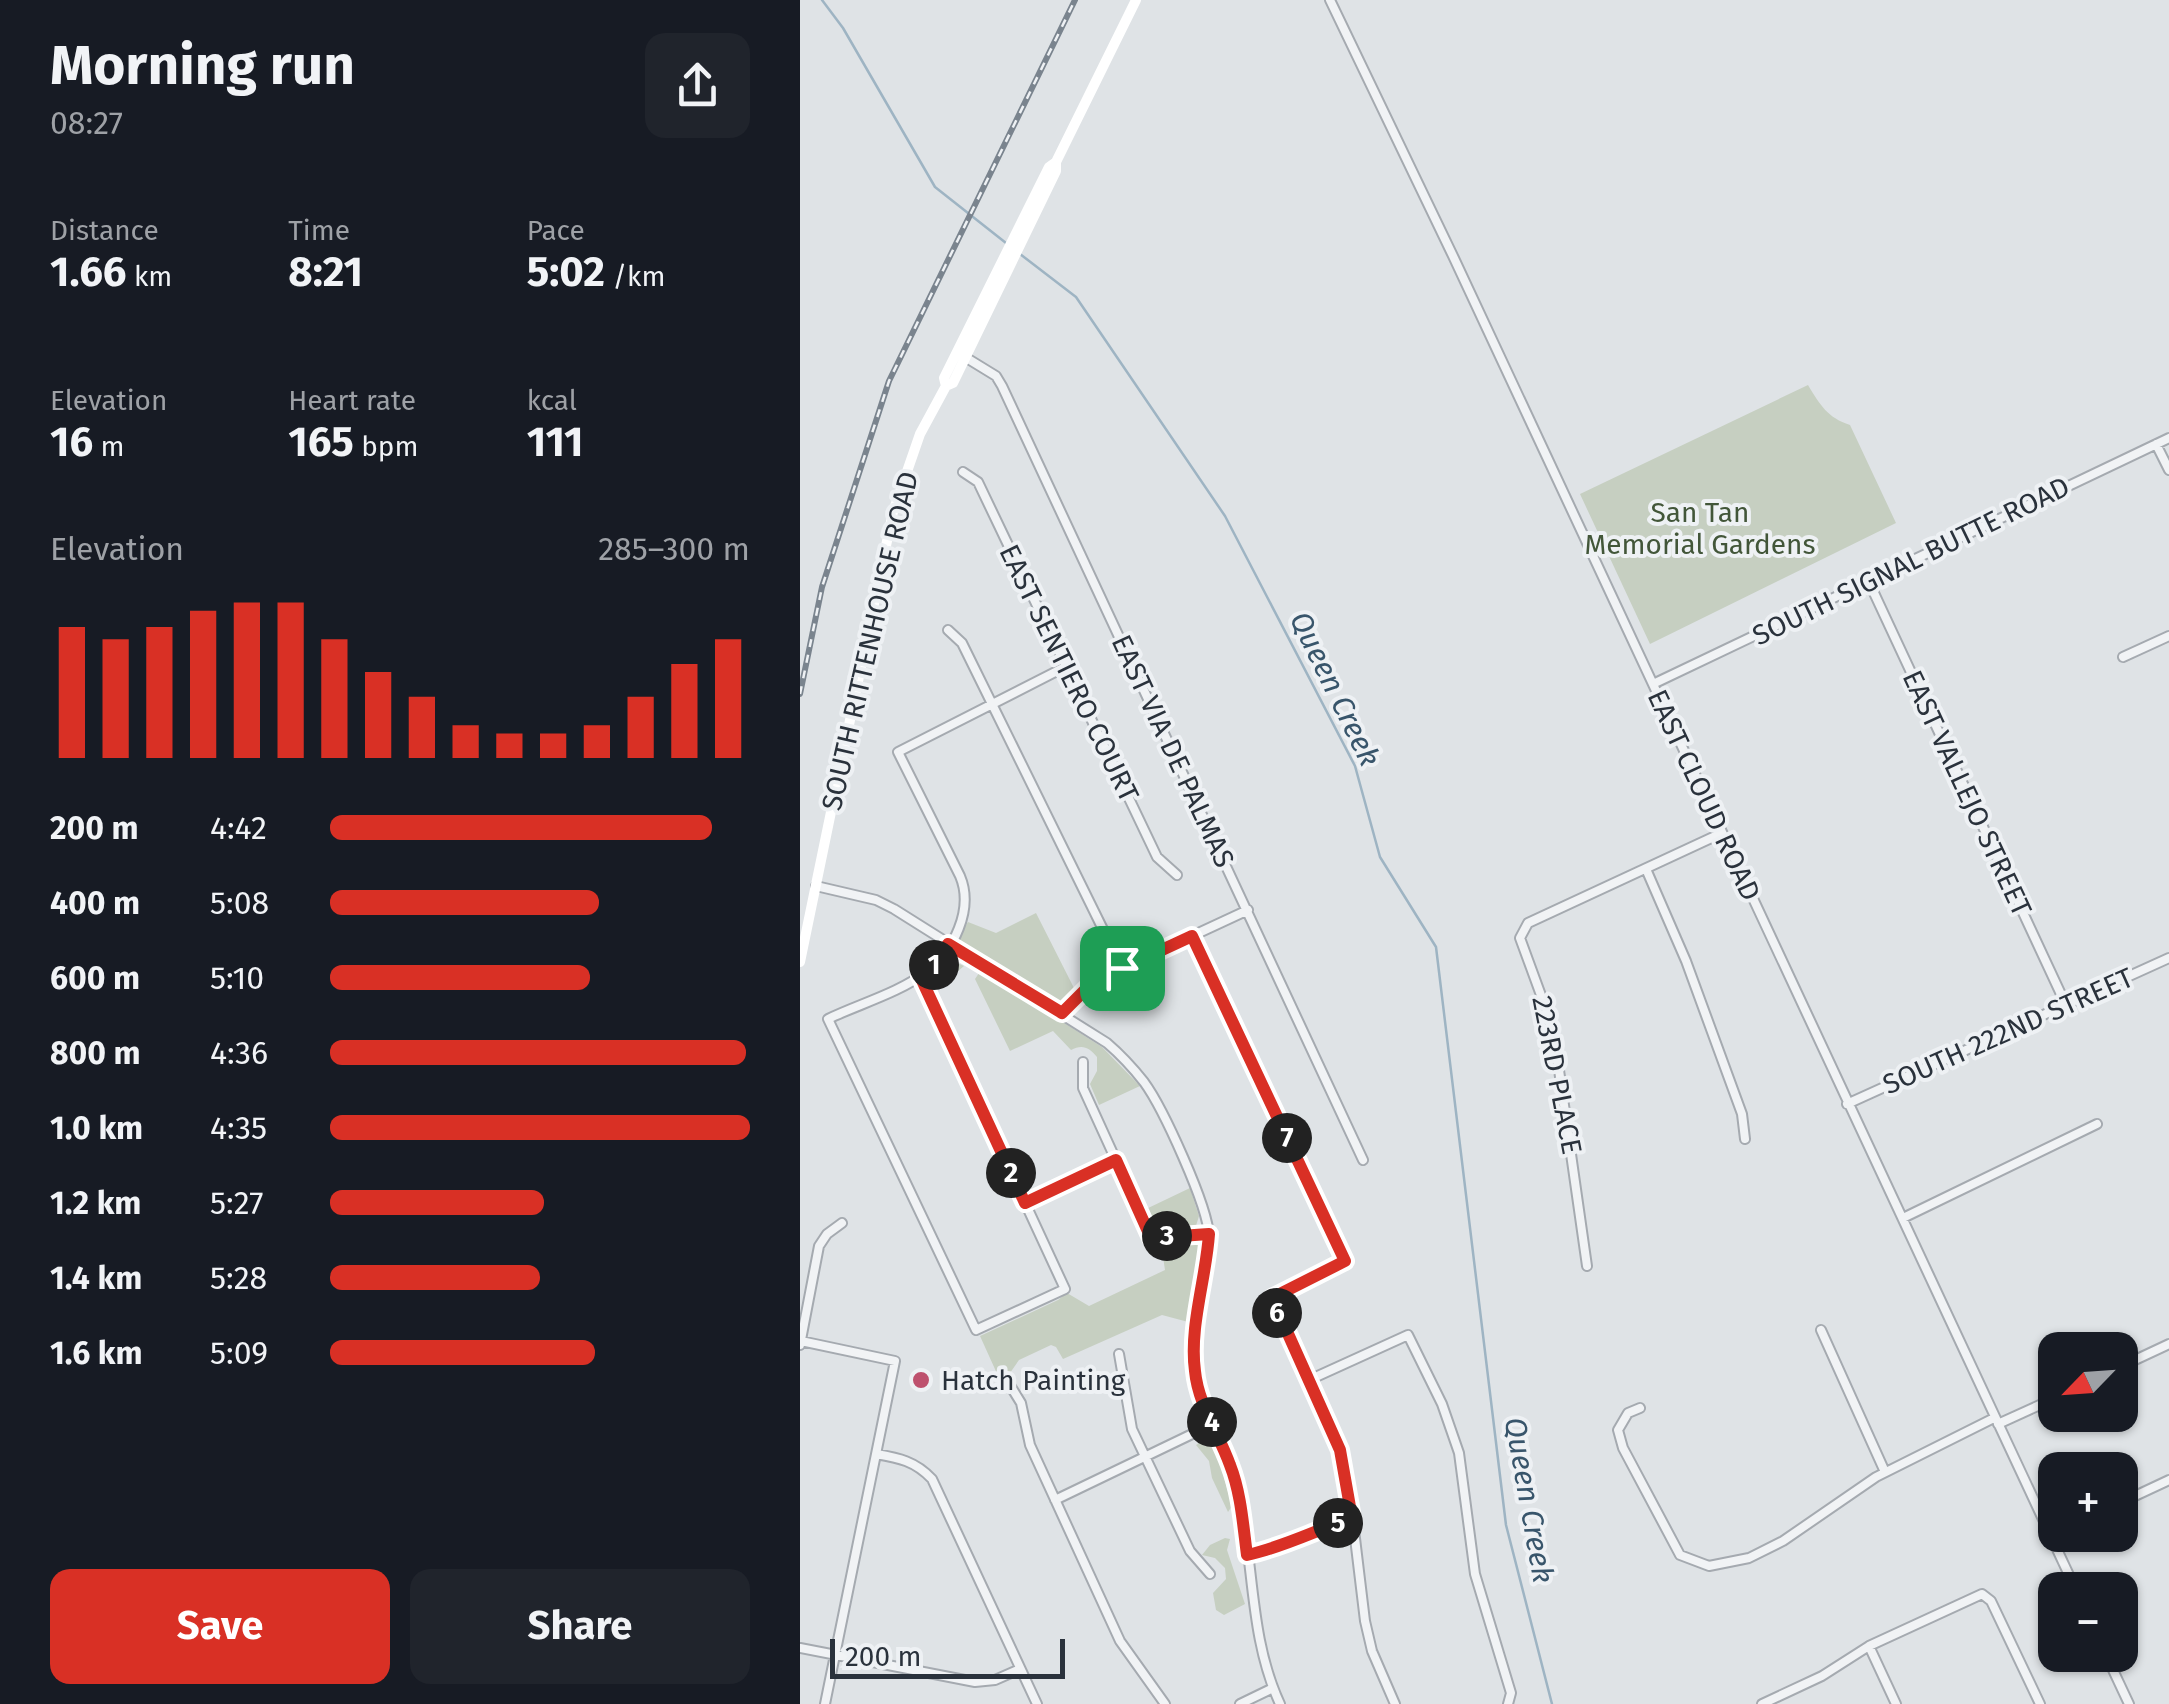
<!DOCTYPE html>
<meta charset="utf-8">
<style>
:root{--surface:#171b24;--page:#20242c;--text:#f1f3f6;--muted:#9ea1a6;--accent:#d93025}
body{margin:0;font-family:"Fira Sans",sans-serif;background:var(--page);color:var(--text);height:100vh;display:flex;flex-direction:column;font-size:38px;white-space:nowrap}
*{box-sizing:border-box;margin:0}
p{font-size:32px;color:var(--muted)}
.icon{flex:none;width:55px;height:55px;fill:none;stroke:currentColor;stroke-width:2;stroke-linecap:round;stroke-linejoin:round}
.map{position:relative;flex:1;overflow:hidden}
.sheet{display:flex;flex-direction:column;background:var(--surface);width:800px}
.sheet>*{flex:none}
.needle{width:65px;rotate:245deg}
.fabs{position:absolute;left:1238px;top:1332px;display:grid;gap:20px}
.fabs a{display:grid;place-items:center;width:100px;height:100px;border-radius:20px;background:var(--surface);box-shadow:0 2px 8px #0004;font-size:50px}
.scale{position:absolute;left:30px;bottom:25px;width:235px;box-sizing:border-box;padding-left:10px;border:5px solid #2a323c;border-top:0;font-size:28px;line-height:35px;white-space:nowrap;color:#2a323c;-webkit-text-stroke:8px #eef1f4;paint-order:stroke}
.pin{position:absolute;display:grid;place-items:center;width:85px;height:85px;color:#fff;margin:-42px;border-radius:20px;box-shadow:0 5px 15px #0006}
.km{position:absolute;width:50px;height:50px;margin:-25px;border-radius:50%;background:#222;color:#fff;font-size:28px;line-height:50px;text-align:center}
.round{display:grid;place-items:center;flex:none;width:105px;height:105px;border-radius:20px;background:var(--page)}
.headline{display:flex;align-items:center;justify-content:space-between;height:170px;padding:0 50px}
h1{font-size:55px;font-weight:700;line-height:75px}
.stats{display:grid;grid-template-columns:repeat(3,1fr);gap:15px;height:170px;padding:10px 50px}
.stats div{display:grid;align-content:center}
.stats b{font-size:42px;font-weight:700}
.stats small{font-size:28px;font-weight:400}
.stats p{font-size:28px}
.chart{height:280px;padding:20px 50px}
.chart p{display:flex;justify-content:space-between}
.chart svg{width:100%;height:180px;margin-top:10px;stroke:var(--accent);stroke-width:6}
.button{display:flex;gap:20px;margin-top:auto;padding:20px 50px}
.button a{flex:1;height:115px;border-radius:20px;background:var(--accent);color:#fff;font-size:40px;font-weight:700;line-height:115px;text-align:center}
.button a+a{background:var(--page);color:var(--text)}
ul{padding:0 50px;list-style:none;font-size:32px}
li{display:grid;grid-template-columns:160px 120px 1fr;align-items:center;height:75px}
li i{height:25px;border-radius:12px;background:var(--accent)}
main{display:flex;flex:1;min-height:0}
.map>svg:first-child{display:block}
.green{fill:#c6cfc1}
.lines{fill:none;stroke-linecap:round;stroke-linejoin:round}
.stream{stroke:#9eb4c3;stroke-width:2.5}
.street-casing{stroke:#a5aab0;stroke-width:12}
.street{stroke:#f1f3f5;stroke-width:8}
.secondary{stroke:#fff;stroke-width:10}
.rail-casing{stroke:#7a848e;stroke-width:6}
.rail{stroke:#eef1f4;stroke-width:2.5;stroke-dasharray:8;stroke-linecap:butt}
.route-casing{stroke:#fff;stroke-width:20}
.route{stroke:#d93025;stroke-width:12}
.poi-dot{fill:#be516e;stroke:#eef1f4;stroke-width:4}
.labels{text-anchor:middle;dominant-baseline:central;stroke-width:8;stroke-linejoin:round;paint-order:stroke}
.park-label{font-size:28px;fill:#425639;stroke:#eef1f4}
.street-label{font-size:28px;fill:#2a323c;stroke:#eef1f4}
.poi-label{font-size:28px;fill:#2a323c;stroke:#eef1f4;text-anchor:start}
.water-label{font-size:30px;font-style:italic;fill:#38556b;stroke:#eef1f4}
</style>
<main>
<section class="sheet">
<div class="headline"><div><h1>Morning run</h1><p>08:27</p></div><a class="round"><svg class="icon" aria-label="share" viewBox="0 0 24 24"><path d="M12 15V3M7 8l5-5 5 5M5 13v7h14v-7"/></svg></a></div>
<div class="stats">
<div><p>Distance</p><b>1.66<small> km</small></b></div>
<div><p>Time</p><b>8:21</b></div>
<div><p>Pace</p><b>5:02<small> /km</small></b></div>
</div>
<div class="stats">
<div><p>Elevation</p><b>16<small> m</small></b></div>
<div><p>Heart rate</p><b>165<small> bpm</small></b></div>
<div><p>kcal</p><b>111</b></div>
</div>
<div class="chart"><p><span>Elevation</span>285–300 m</p>
<svg viewBox="0 0 160 44" preserveAspectRatio="none"><path d="M5 44V12M15 44V15M25 44V12M35 44V8M45 44V6M55 44V6M65 44V15M75 44V23M85 44V29M95 44V36M105 44V38M115 44V38M125 44V36M135 44V29M145 44V21M155 44V15"/></svg>
</div>
<ul>
<li><b>200 m</b>4:42<i style="width:91%"></i></li>
<li><b>400 m</b>5:08<i style="width:64%"></i></li>
<li><b>600 m</b>5:10<i style="width:62%"></i></li>
<li><b>800 m</b>4:36<i style="width:99%"></i></li>
<li><b>1.0 km</b>4:35<i style="width:100%"></i></li>
<li><b>1.2 km</b>5:27<i style="width:51%"></i></li>
<li><b>1.4 km</b>5:28<i style="width:50%"></i></li>
<li><b>1.6 km</b>5:09<i style="width:63%"></i></li>
</ul>
<div class="button"><a>Save</a><a>Share</a></div>
</section>
<div class="map">
<svg width="1369" height="1704" viewBox="0 0 1369 1704">
<rect width="100%" height="100%" fill="#dfe3e6"/>
<path class="green" d="M1008,385C1020,405 1028,418 1050,425L1096,523L850,644L780,494Z
M236,913L275,990L261,1003H253L165,948C155,940 162,931 168,922L196,933Z
M151,960L164,966L142,985L133,984V979Z
M181,970L302,1047L340,1086L299,1105L290,1084L297,1071V1057C289,1047 282,1044 271,1050L253,1031L210,1051L175,979Z
M390,1188L399,1216L395,1229C366,1234 358,1239 344,1210Z
M402,1238L401,1278L392,1323L362,1315L263,1359L256,1347L251,1345L219,1360L210,1373L199,1378L180,1336L258,1300L267,1293L289,1306L365,1270L361,1244Z
M405,1439L414,1442L432,1506L428,1512L412,1478L409,1461L396,1445Z
M425,1538L430,1539L427,1550L445,1604L424,1615L416,1610L413,1593L426,1579L425,1568L415,1558L402,1555L410,1545Z"/>
<g class="lines">
<path class="stream" d="M22,0L43,28L135,187L206,243
M220,254L276,297L425,516L555,766L580,857L636,947L706,1525L752,1704"/>
<defs>
<path id="street" d="M530,0L653,256L1276,1590
M165,357L196,376L202,386L563,1160
M1356,444L1369,470
M163,472L178,482L357,857L377,875
M1068,580L1266,1005
M148,630L162,643L322,968
M1323,657L1369,636
M853,684L1369,438
M846,869L886,961L942,1114L945,1139
M16,886L76,900L94,909L307,1043C321,1055 333,1068 344,1082C363,1108 408,1206 409,1236C410,1282 389,1327 395,1373C400,1413 427,1448 437,1488C455,1560 448,1635 480,1704
M392,936L545,1261L472,1298L540,1450L551,1505L565,1621L572,1651L595,1704
M120,976L265,1289L176,1330L28,1019C59,1004 99,993 126,972C154,951 174,909 160,876L98,752L265,667
M262,1013L293,982L448,910
M283,1062V1088L351,1237L409,1234
M1047,1104L1369,958
M225,1203L316,1160
M1103,1218L1297,1124
M787,1266L753,1028L720,938L728,923L922,833
M1021,1330L1085,1472
M1,1341L95,1361L25,1704
M0,1345L19,1246L27,1234L42,1223
M319,1354L332,1429L390,1551L410,1574
M1320,1367L1369,1344
M509,1380L608,1335L642,1404L659,1453L675,1574L711,1693L708,1704
M208,1382L221,1403L230,1445L320,1641L365,1704
M840,1408L828,1413L818,1430L823,1448L880,1555L909,1566L949,1558L983,1541L1076,1477L1194,1418
M1198,1424L1255,1398
M76,1454C99,1458 115,1461 132,1479L237,1704
M255,1500L413,1424
M1320,1503L1369,1480
M447,1555C484,1547 516,1530 552,1519
M1069,1646L1096,1704
M0,1648L175,1682L195,1680L220,1669
M1306,1655L1329,1704
M440,1704L473,1688
M962,1704L1022,1676L1069,1646L1182,1594L1191,1601L1240,1704"/>
</defs>
<use href="#street" class="street-casing"/>
<use href="#street" class="street"/>
<path class="secondary" d="M146,386L144,378L249,167L256,162L336,0
M0,962L93,512L120,434L146,386L153,383L256,171V162"/>
<defs>
<path id="rail" d="M0,694L22,587L89,381L275,0"/>
</defs>
<use href="#rail" class="rail-casing"/>
<use href="#rail" class="rail"/>
</g>
<g class="lines">
<defs>
<path id="route" d="M392,936L545,1261L472,1298L540,1450L552,1518C516,1530 484,1547 447,1555C443,1525 441,1493 430,1465C419,1434 398,1404 395,1371C389,1327 406,1279 409,1234L351,1238L316,1160L225,1203L120,976L130,969L148,944L262,1013L293,982Z"/>
</defs>
<use href="#route" class="route-casing"/>
<use href="#route" class="route"/>
</g>
<circle class="poi-dot" cx="121" cy="1380" r="10"/>
<g class="labels">
<g class="park-label">
<text x="900" y="512">San Tan<tspan x="900" dy="32">Memorial Gardens</tspan></text>
</g>
<g class="street-label">
<text transform="translate(1111 561) rotate(-26)">SOUTH SIGNAL BUTTE ROAD</text>
<text transform="translate(70 641) rotate(-77)">SOUTH RITTENHOUSE ROAD</text>
<text transform="translate(269 673) rotate(64)">EAST SENTIERO COURT</text>
<text transform="translate(373 751) rotate(65)">EAST VIA DE PALMAS</text>
<text transform="translate(1167 793) rotate(65)">EAST VALLEJO STREET</text>
<text transform="translate(904 795) rotate(65)">EAST CLOUD ROAD</text>
<text transform="translate(1208 1031) rotate(-24)">SOUTH 222ND STREET</text>
<text transform="translate(757 1075) rotate(79)">223RD PLACE</text>
</g>
<g class="poi-label">
<text x="141" y="1380">Hatch Painting</text>
</g>
<g class="water-label">
<text transform="translate(535 689) rotate(64)">Queen Creek</text>
<text transform="translate(729 1500) rotate(80)">Queen Creek</text>
</g>
</g>
</svg>
<div class="fabs">
<a><svg class="needle" viewBox="-14 -14 28 28"><path d="M0-13l5 13h-10z" fill="#e53935"/><path d="M0 13l5-13h-10z" fill="#9ea1a6"/></svg></a>
<a>+</a>
<a>−</a>
</div>
<div class="scale">200 m</div>
<div class="pin" style="left:322px;top:968px;background:#1e9e55"><svg class="icon" aria-label="arrive" viewBox="0 0 24 24"><path d="M6 21V4h12l-3 4 3 4H6"/></svg></div>
<b class="km" style="left:134px;top:965px">1</b>
<b class="km" style="left:211px;top:1173px">2</b>
<b class="km" style="left:367px;top:1236px">3</b>
<b class="km" style="left:412px;top:1422px">4</b>
<b class="km" style="left:538px;top:1523px">5</b>
<b class="km" style="left:477px;top:1313px">6</b>
<b class="km" style="left:487px;top:1138px">7</b>
</div>
</main>
